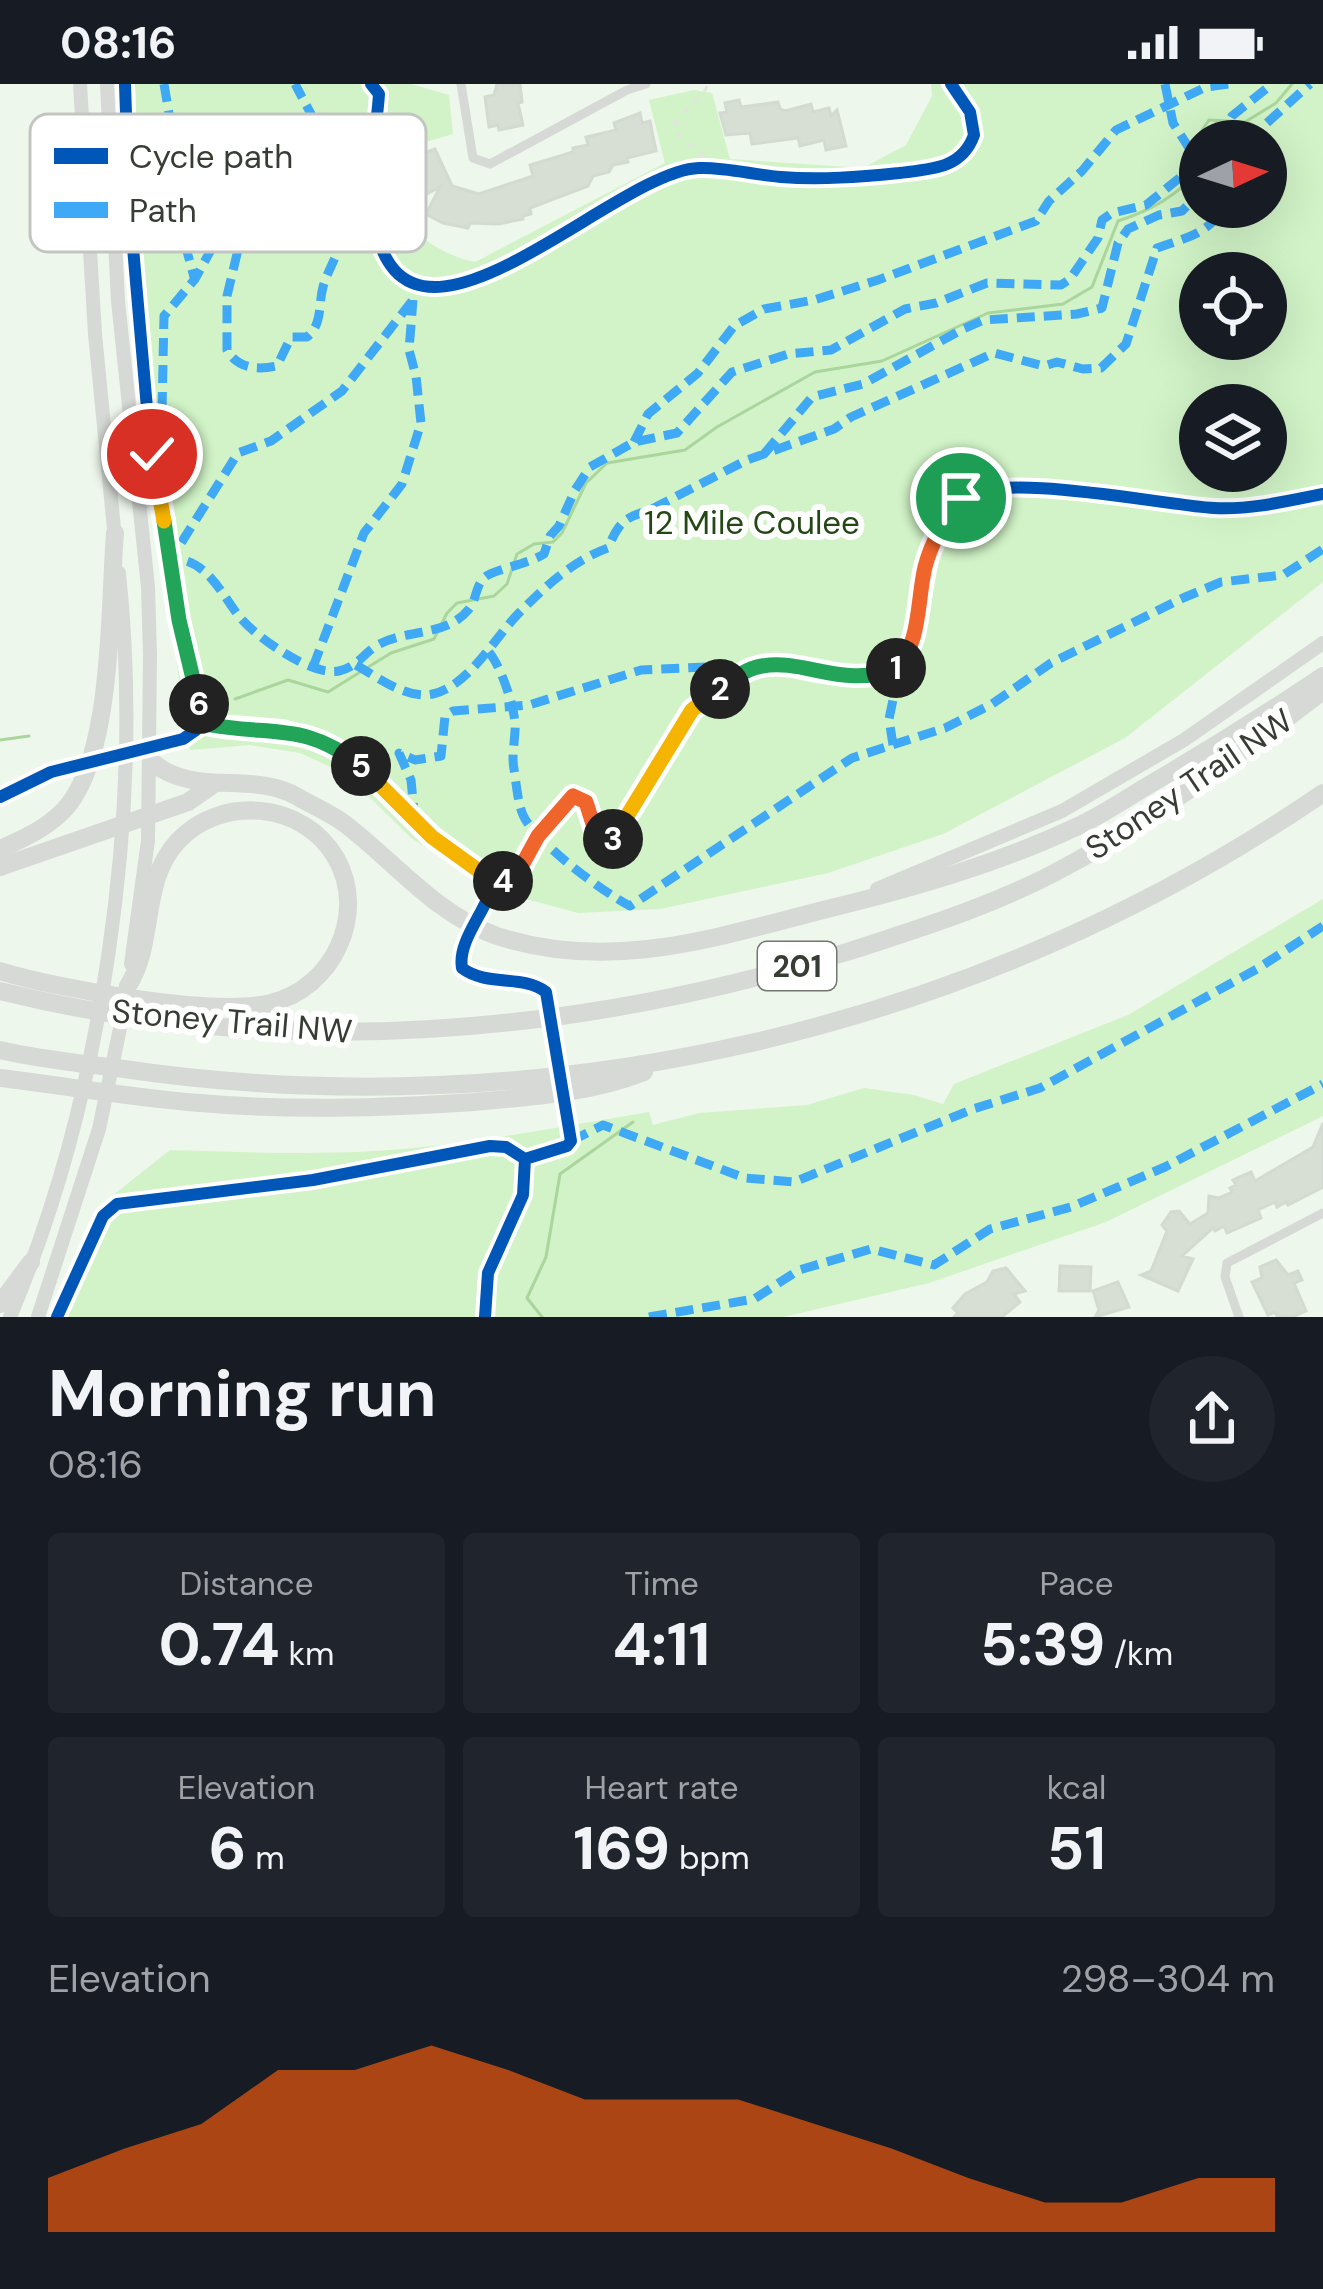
<!DOCTYPE html>
<meta charset="utf-8">
<style>
:root{--surface:#171b24;--page:#20242c;--text:#f1f3f6;--muted:#9ea1a6;--accent:#ea580c}
body{margin:0;font-family:"DM Sans",sans-serif;background:var(--page);color:var(--text);height:100vh;display:flex;flex-direction:column;font-size:45px;white-space:nowrap}
*{box-sizing:border-box;margin:0}
p{font-size:39px;color:var(--muted)}
.icon{flex:none;width:66px;height:66px;fill:none;stroke:currentColor;stroke-width:2;stroke-linecap:round;stroke-linejoin:round}
.map{position:relative;height:1233px;overflow:hidden}
.side{display:flex;flex-direction:column;background:var(--surface);flex:1}
.side>*{flex:none}
.needle{width:78px;rotate:86deg}
.fabs{position:absolute;left:1179px;top:36px;display:grid;gap:24px}
.fabs a{display:grid;place-items:center;width:108px;height:108px;border-radius:50%;background:var(--surface);box-shadow:0 12px 48px #0002;font-size:60px}
.pin{position:absolute;display:grid;place-items:center;width:102px;height:102px;color:#fff;margin:-51px;border:6px solid #fff;border-radius:50%;box-shadow:0 3px 12px #0007}
.km{position:absolute;width:60px;height:60px;margin:-30px;border-radius:50%;background:#222;color:#fff;font-size:33px;line-height:60px;text-align:center}
.round{display:grid;place-items:center;flex:none;width:126px;height:126px;border-radius:63px;background:var(--page)}
.overview{display:flex;align-items:center;justify-content:space-between;height:204px;padding:0 48px}
h1{font-size:66px;font-weight:700;line-height:90px}
.stats{display:grid;grid-template-columns:repeat(3,1fr);gap:18px;height:204px;padding:12px 48px}
.stats div{display:grid;align-content:center;border-radius:12px;background:var(--page);text-align:center}
.stats b{font-size:60px;font-weight:700}
.stats small{font-size:33px;font-weight:400}
.stats p{font-size:33px}
.chart{height:336px;padding:24px 48px}
.chart p{display:flex;justify-content:space-between}
.chart svg{width:100%;height:216px;margin-top:12px;fill:var(--accent);opacity:.7}
.status{display:flex;justify-content:space-between;align-items:center;height:84px;padding:0 60px;background:var(--surface);direction:ltr}
.status svg{height:33px;fill:currentColor}
.map>svg:first-child{display:block}
.green{fill:#d1f3c7;fill-rule:evenodd}
.lines{fill:none;stroke-linecap:round;stroke-linejoin:round}
.stream{stroke:#aad59c;stroke-width:3}
.building{fill:#d7ded4;stroke:#d3dad1;stroke-width:3}
.path{stroke:#e1e4e0;stroke-width:3;stroke-dasharray:6 9;stroke-linecap:butt}
.street{stroke:#d6d9d6;stroke-width:9}
.secondary{stroke:#d6d9d6;stroke-width:14}
.highway{stroke:#d6d9d6;stroke-width:18}
.quiet{stroke:#3fa9f5;stroke-width:9;stroke-dasharray:18 9;stroke-linecap:butt}
.cycleway-casing{stroke:#fff;stroke-width:20}
.cycleway{stroke:#0057b8;stroke-width:12}
.split-1-casing{stroke:#fff;stroke-width:24}
.split-2-casing{stroke:#fff;stroke-width:24}
.split-3-casing{stroke:#fff;stroke-width:24}
.split-4-casing{stroke:#fff;stroke-width:24}
.split-5-casing{stroke:#fff;stroke-width:24}
.split-6-casing{stroke:#fff;stroke-width:24}
.split-7-casing{stroke:#fff;stroke-width:24}
.split-8-casing{stroke:#fff;stroke-width:24}
.split-1{stroke:#f0652b;stroke-width:15}
.split-2{stroke:#22a559;stroke-width:15}
.split-3{stroke:#f5b400;stroke-width:15}
.split-4{stroke:#f0652b;stroke-width:15}
.split-5{stroke:#f5b400;stroke-width:15}
.split-6{stroke:#22a559;stroke-width:15}
.split-7{stroke:#22a559;stroke-width:15}
.split-8{stroke:#f5b400;stroke-width:15}
.labels{text-anchor:middle;dominant-baseline:central;stroke-width:12;stroke-linejoin:round;paint-order:stroke}
.shield{fill:#fff;stroke:#737772;stroke-width:3}
.shield-label{font-size:30px;font-weight:bold;fill:#373d35}
.park-label{font-size:33px;fill:#234815;stroke:#fff}
.street-label{font-size:33px;fill:#373d35;stroke:#fff}
.key{fill:#fff;stroke:#c3c5c2;stroke-width:3}
.key-label{font-size:33px;fill:#373d35}
</style>
<div class="status"><b>08:16</b><svg viewBox="0 0 49 12"><path d="M0 12V9h3v3zM5 12V6h3v6zM10 12V3h3v9zM15 12V0h3v12zM26 1h20v11H26zM47 4h2v5h-2z"/></svg></div>
<div class="map">
<svg width="1323" height="1233" viewBox="0 0 1323 1233">
<rect width="100%" height="100%" fill="#eef7eb"/>
<path class="green" d="M135,0H411L449,11L453,50L382,71C382,80 381,92 383,101C390,137 440,172 475,178L665,79L649,16L694,6L712,9L730,75L863,84L906,61L932,12L931,0H1323V498L1125,654L943,750L828,789L660,825L578,829L493,806L411,754L346,690L300,669L250,661L190,666L169,529L143,264ZM1266,57V123H1200V57ZM1200,189H1266V255H1200ZM1200,321H1266V387H1200Z
M1323,815V1032L1106,1138L929,1199L783,1233H54L107,1116L170,1066C238,1068 306,1071 374,1067C466,1062 558,1043 649,1028L653,1041L699,1029L807,1021L864,1004L914,1011L943,1020L954,1000L1128,931Z"/>
<g class="lines">
<path class="stream" d="M1200,67L1198,52L1209,36L1245,38L1276,19L1292,0
M235,615L288,596L328,608L391,569L434,555L447,529L457,519L494,512L507,500L517,470L534,460L553,458L562,449L586,399L607,379L685,366L717,343L815,288L882,277L988,229L1063,220L1092,203L1118,137C1152,126 1176,112 1200,86
M0,656L29,652
M542,1233L527,1214L546,1173L560,1090L633,1038"/>
</g>
<path class="building" d="M497,0H520L522,18L518,19L523,41L499,46L498,41L489,43L485,13L494,11Z
M739,16L741,23L778,18L780,25L785,27L811,20L813,28L829,24L831,32L837,26L846,62L826,66L824,56L800,62L798,54L752,60L750,49L726,51L720,29L727,28L725,19Z
M640,29L642,39L650,37L656,67L627,74L628,78L613,81L609,88L593,92L588,102L530,124L531,130L523,132V135L498,140L470,139L468,144L443,139L426,130L440,103L417,115L415,111L411,113L398,70L416,64L425,69L435,65L452,102L479,110L533,92L530,81L573,68V64L588,61L586,53L616,46L614,39Z
M1323,1039V1103L1288,1121L1286,1118L1277,1123L1275,1118L1258,1126L1261,1134L1227,1149L1224,1142L1215,1147L1213,1144L1182,1172L1193,1175L1178,1207L1141,1191L1151,1187L1167,1147L1162,1141L1171,1128L1179,1127L1190,1140L1208,1129L1209,1112L1219,1114L1232,1108L1230,1104L1236,1101L1233,1096L1251,1088L1255,1097L1313,1063Z
M1276,1176L1288,1191L1298,1187L1302,1196L1294,1199L1306,1227L1292,1233L1277,1232L1275,1228L1268,1231L1252,1198L1262,1194L1260,1183Z
M1060,1182L1091,1183L1090,1207H1059Z
M1006,1184L1025,1207L1014,1210L1020,1218L1002,1233H954L958,1229L953,1224L965,1210L987,1198L993,1187Z
M1118,1198L1129,1223L1095,1233L1099,1226L1093,1207Z"/>
<g class="lines">
<path class="path" d="M707,2C700,20 678,27 674,45L682,55L708,74L710,84"/>
<path class="street" d="M461,0L473,74L490,80L627,6L646,0
M1239,1233L1225,1193L1227,1179L1323,1129"/>
<path class="secondary" d="M80,0L95,250L115,455
M107,0L118,217L148,503L150,571L148,757L131,880
M877,805L1062,727L1184,656L1323,559
M10,1233C103,1013 144,727 119,489
M38,1233L99,1045L124,925"/>
<path class="highway" d="M152,678C195,714 252,686 298,713C313,722 331,729 345,740C395,778 436,831 497,852C616,890 722,851 835,823C917,803 999,779 1076,743C1103,731 1128,713 1154,698C1212,664 1268,629 1323,592
M0,765C23,755 45,745 63,727C114,675 109,521 115,449
M0,783L188,718L214,700
M0,887C59,905 213,933 271,919C333,904 368,830 336,774C303,717 221,711 178,757C140,797 156,858 128,902
M0,907C280,977 576,952 850,867C924,843 1001,819 1069,781C1160,731 1241,669 1323,607
M0,966C38,975 78,979 117,984C535,1047 974,949 1323,709
M0,994C67,1002 133,1014 200,1019C291,1027 382,1024 474,1018C531,1013 590,1009 644,988
M0,1220L31,1178"/>
<path class="quiet" d="M164,0L176,71L173,116L194,193
M1165,0L1173,39L1198,78
M1218,57L1232,32L1272,0
M1247,57L1310,0
M412,217L342,307L271,357L238,369L171,475C205,473 221,509 238,531C254,552 312,593 339,587C357,583 362,571 376,562C405,544 446,554 469,525C477,515 475,502 485,493C493,486 528,480 544,470L550,452L559,442L575,406L590,383L634,358L677,349L732,288L788,270L831,266L905,225L936,219L987,199L1061,201L1070,195L1098,154L1102,136L1112,129L1146,121L1199,78
M162,326L164,232L195,195L218,153L233,160L237,170L227,212V266C238,285 258,286 277,282L291,253H307C323,240 318,221 323,203C328,185 340,168 343,150C351,97 318,44 295,0
M634,358L648,330L698,289L734,242L764,225L814,216L878,196L1036,137L1049,117L1082,87L1116,46L1206,3L1229,0
M764,370L812,313L863,300L963,245L984,236L1077,230L1102,224L1118,159L1128,145L1159,131L1182,127L1200,109
M489,568C501,583 513,619 515,638C516,653 511,670 514,685C516,698 518,720 523,731C534,757 604,809 630,822L852,674L945,644L992,620L1051,579L1183,514L1221,498L1283,491L1323,465
M356,581C377,593 407,616 433,610C469,602 495,553 519,529C546,502 572,477 608,464C618,441 623,433 648,427L747,376L834,345L851,333L994,269L1044,282L1057,278L1083,285L1101,284L1126,260L1157,164C1185,154 1209,150 1224,123
M313,583L364,449L402,400L421,339L416,292L409,266L413,216
M893,661L889,635L900,582
M415,737L411,696L399,669L415,676L441,672L445,632L453,627L529,621L641,586L746,581
M571,1057L603,1041L745,1094L794,1098L973,1025L1040,1004L1257,885L1323,842
M649,1233L754,1215L799,1186L871,1165L934,1181L990,1145L1071,1123L1165,1083L1323,1000"/>
<defs>
<path id="cycleway" d="M125,0L129,118L151,370L190,592L206,639
M371,0L379,10C377,43 369,76 371,110C385,332 609,87 699,84C726,83 754,91 781,93C821,96 859,93 899,89C931,85 962,85 974,51L970,28L951,0
M0,713L51,688L183,655L206,639L283,645L325,658L346,670L432,753L493,798C488,826 457,856 462,884C487,903 522,890 546,908L571,1057L567,1062L525,1075
M493,798L515,795L538,752L573,712L586,718L598,756L612,758C645,704 693,594 762,582C779,579 800,586 817,589C840,593 877,599 897,584C931,560 913,452 960,415C998,386 1162,421 1214,424C1250,426 1288,417 1323,410
M57,1233L103,1132L117,1120L313,1096L490,1062L506,1063L525,1075
M485,1233L488,1189L523,1111L525,1075"/>
</defs>
<use href="#cycleway" class="cycleway-casing"/>
<use href="#cycleway" class="cycleway"/>
</g>
<g class="lines">
<defs>
<path id="split-1" d="M896,584C921,560 917,516 925,483C932,456 945,436 961,414"/>
<path id="split-2" d="M720,605C733,595 745,585 762,582C804,574 845,606 896,584"/>
<path id="split-3" d="M613,755L692,626L720,605"/>
<path id="split-4" d="M503,797L514,796L538,752L573,712L586,718L598,756L613,755"/>
<path id="split-5" d="M361,682L432,753L493,797H503"/>
<path id="split-6" d="M199,620L206,640C270,653 303,636 361,682"/>
<path id="split-7" d="M164,437L179,536L199,620"/>
<path id="split-8" d="M152,370L164,437"/>
</defs>
<use href="#split-1" class="split-1-casing"/>
<use href="#split-2" class="split-2-casing"/>
<use href="#split-3" class="split-3-casing"/>
<use href="#split-4" class="split-4-casing"/>
<use href="#split-5" class="split-5-casing"/>
<use href="#split-6" class="split-6-casing"/>
<use href="#split-7" class="split-7-casing"/>
<use href="#split-8" class="split-8-casing"/>
<use href="#split-1" class="split-1"/>
<use href="#split-2" class="split-2"/>
<use href="#split-3" class="split-3"/>
<use href="#split-4" class="split-4"/>
<use href="#split-5" class="split-5"/>
<use href="#split-6" class="split-6"/>
<use href="#split-7" class="split-7"/>
<use href="#split-8" class="split-8"/>
</g>
<g class="labels">
<rect class="shield" x="758" y="858" width="78" height="48" rx="9"/>
<g class="shield-label">
<text x="797" y="882">201</text>
</g>
<g class="park-label">
<text x="752" y="438">12 Mile Coulee</text>
</g>
<g class="street-label">
<text transform="translate(1189 700) rotate(-34)">Stoney Trail NW</text>
<text transform="translate(232 937) rotate(5)">Stoney Trail NW</text>
</g>
</g>
<rect x="30" y="30" width="396" height="138" rx="18" class="key"/>
<rect x="54" y="64" width="54" height="16" fill="#0057b8"/>
<rect x="54" y="118" width="54" height="16" fill="#3fa9f5"/>
<g class="key-label">
<text x="129" y="84">Cycle path</text>
<text x="129" y="138">Path</text>
</g>
</svg>
<div class="fabs">
<a><svg class="needle" viewBox="-14 -14 28 28"><path d="M0-13l5 13h-10z" fill="#e53935"/><path d="M0 13l5-13h-10z" fill="#9ea1a6"/></svg></a>
<a><svg class="icon" aria-label="locate" viewBox="0 0 24 24"><circle cx="12" cy="12" r="6"/><path d="M12 2v4M12 18v4M2 12h4M18 12h4"/></svg></a>
<a><svg class="icon" aria-label="layers" viewBox="0 0 24 24"><path d="M12 4l9 5-9 5-9-5zM3 14l9 5 9-5"/></svg></a>
</div>
<div class="pin" style="left:961px;top:414px;background:#1e9e55"><svg class="icon" aria-label="arrive" viewBox="0 0 24 24"><path d="M6 21V4h12l-3 4 3 4H6"/></svg></div>
<div class="pin" style="left:152px;top:370px;background:#d93025"><svg class="icon" aria-label="check" viewBox="0 0 24 24"><path d="M5 12l5 5 9-10"/></svg></div>
<b class="km" style="left:896px;top:584px">1</b>
<b class="km" style="left:720px;top:605px">2</b>
<b class="km" style="left:613px;top:755px">3</b>
<b class="km" style="left:503px;top:797px">4</b>
<b class="km" style="left:361px;top:682px">5</b>
<b class="km" style="left:199px;top:620px">6</b>
</div>
<section class="side">
<div class="overview"><div><h1>Morning run</h1><p>08:16</p></div><a class="round"><svg class="icon" aria-label="share" viewBox="0 0 24 24"><path d="M12 15V3M7 8l5-5 5 5M5 13v7h14v-7"/></svg></a></div>
<div class="stats">
<div><p>Distance</p><b>0.74<small> km</small></b></div>
<div><p>Time</p><b>4:11</b></div>
<div><p>Pace</p><b>5:39<small> /km</small></b></div>
</div>
<div class="stats">
<div><p>Elevation</p><b>6<small> m</small></b></div>
<div><p>Heart rate</p><b>169<small> bpm</small></b></div>
<div><p>kcal</p><b>51</b></div>
</div>
<div class="chart"><p><span>Elevation</span>298–304 m</p>
<svg viewBox="0 0 160 44" preserveAspectRatio="none"><path d="M0 44V33L10 27L20 22L30 11L40 11L50 6L60 11L70 17L80 17L90 17L100 22L110 27L120 33L130 38L140 38L150 33L160 33V44z"/></svg>
</div>
</section>
